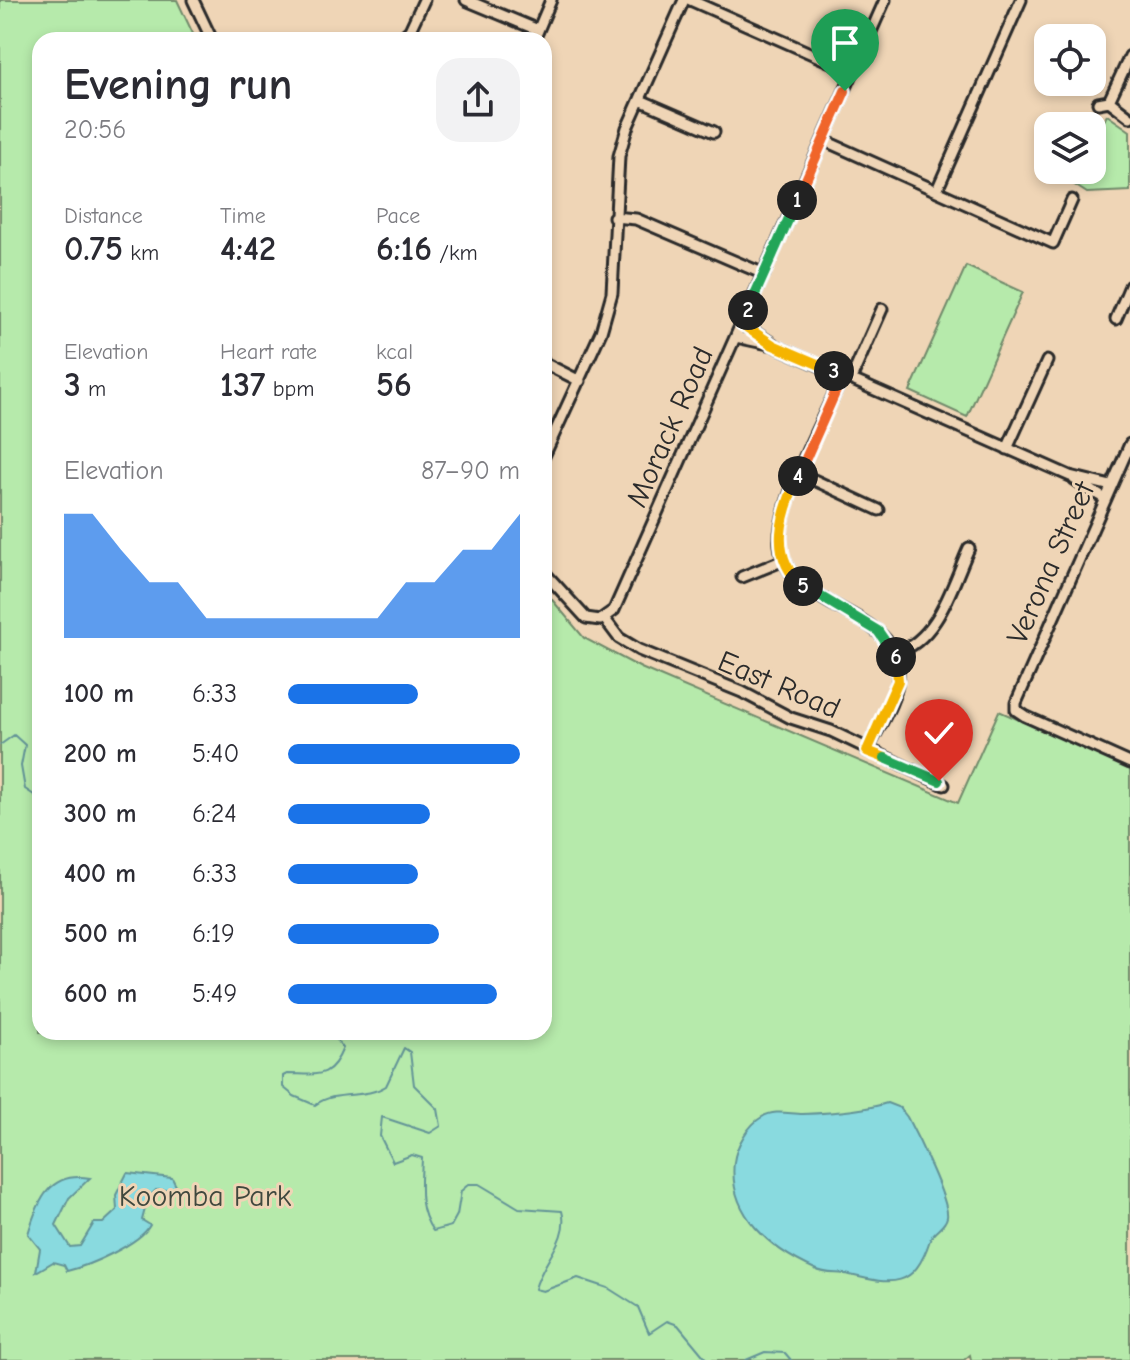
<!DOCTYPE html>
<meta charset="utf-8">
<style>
:root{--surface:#fff;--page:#f2f2f3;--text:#2b2b33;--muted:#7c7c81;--accent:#1a73e8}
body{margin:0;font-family:"Comic Neue",sans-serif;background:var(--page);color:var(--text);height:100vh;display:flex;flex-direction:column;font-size:30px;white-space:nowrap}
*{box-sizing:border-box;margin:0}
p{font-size:26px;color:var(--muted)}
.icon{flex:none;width:44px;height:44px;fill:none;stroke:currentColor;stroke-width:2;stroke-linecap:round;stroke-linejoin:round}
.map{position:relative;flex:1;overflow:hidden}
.details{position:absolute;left:32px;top:32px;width:520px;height:1008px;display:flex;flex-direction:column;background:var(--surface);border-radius:24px;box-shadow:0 4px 12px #0003}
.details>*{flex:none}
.buttons{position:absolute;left:1034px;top:24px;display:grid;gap:16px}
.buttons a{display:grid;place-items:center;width:72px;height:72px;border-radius:16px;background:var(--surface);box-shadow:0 4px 12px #0003;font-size:40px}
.pin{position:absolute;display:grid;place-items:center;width:68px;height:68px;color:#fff;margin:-82px -34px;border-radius:50% 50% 50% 0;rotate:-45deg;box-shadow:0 0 8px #0007}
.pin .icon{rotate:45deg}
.km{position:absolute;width:40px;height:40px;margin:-20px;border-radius:50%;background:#222;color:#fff;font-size:22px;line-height:40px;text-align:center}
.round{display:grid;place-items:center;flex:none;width:84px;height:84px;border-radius:24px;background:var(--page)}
.head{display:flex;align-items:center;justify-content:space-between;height:136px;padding:0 32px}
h1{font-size:44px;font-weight:600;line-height:60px}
.metrics{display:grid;grid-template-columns:repeat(3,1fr);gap:12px;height:136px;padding:8px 32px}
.metrics div{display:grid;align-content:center}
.metrics b{font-size:34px;font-weight:600}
.metrics small{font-size:22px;font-weight:400}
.metrics p{font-size:22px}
.chart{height:224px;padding:16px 32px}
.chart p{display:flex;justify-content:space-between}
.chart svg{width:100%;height:144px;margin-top:8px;fill:var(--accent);opacity:.7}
ul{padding:0 32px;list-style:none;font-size:26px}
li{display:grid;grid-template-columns:128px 96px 1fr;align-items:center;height:60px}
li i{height:20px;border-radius:10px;background:var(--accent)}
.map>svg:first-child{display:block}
.green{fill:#b6eaab;stroke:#708a6b;stroke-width:2}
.water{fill:#89dadf;stroke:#639497;stroke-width:2}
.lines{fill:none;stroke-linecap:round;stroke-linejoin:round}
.stream{stroke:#639497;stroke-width:2}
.minor-casing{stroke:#2b2b2b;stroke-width:15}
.minor{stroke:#efd5b6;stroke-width:9}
.split-1-casing{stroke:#fff;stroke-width:16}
.split-2-casing{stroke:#fff;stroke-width:16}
.split-3-casing{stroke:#fff;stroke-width:16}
.split-4-casing{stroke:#fff;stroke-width:16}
.split-5-casing{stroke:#fff;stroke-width:16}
.split-6-casing{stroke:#fff;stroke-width:16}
.split-7-casing{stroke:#fff;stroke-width:16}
.split-8-casing{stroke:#fff;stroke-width:16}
.split-1{stroke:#f0652b;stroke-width:10}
.split-2{stroke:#22a559;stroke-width:10}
.split-3{stroke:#f5b400;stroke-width:10}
.split-4{stroke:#f0652b;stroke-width:10}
.split-5{stroke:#f5b400;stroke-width:10}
.split-6{stroke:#22a559;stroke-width:10}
.split-7{stroke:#f5b400;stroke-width:10}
.split-8{stroke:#22a559;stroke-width:10}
.labels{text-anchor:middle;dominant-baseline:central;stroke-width:6;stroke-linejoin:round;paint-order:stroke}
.street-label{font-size:30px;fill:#2b2b2b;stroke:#efd5b6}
.park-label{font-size:30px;fill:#40483e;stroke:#efd5b6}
</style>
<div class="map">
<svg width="1130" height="1360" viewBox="0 0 1130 1360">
<rect width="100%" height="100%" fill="#efd5b6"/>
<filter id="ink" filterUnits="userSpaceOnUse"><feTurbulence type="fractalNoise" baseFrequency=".0125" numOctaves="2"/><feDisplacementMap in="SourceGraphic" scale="16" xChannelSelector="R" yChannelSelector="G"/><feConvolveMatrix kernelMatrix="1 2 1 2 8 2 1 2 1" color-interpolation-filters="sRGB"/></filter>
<g filter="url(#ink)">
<path class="green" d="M0,0H177L196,40H40V1032H544V590L584,638L641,668L958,803L999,711L1130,769V1360H971L970,1355L964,1360H0Z
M1107,115L1130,131V191L1087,193L1073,184L1071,170H1092V145Z
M966,266L1023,292L967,417L910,391Z"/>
<path class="water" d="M887,1103L900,1108L907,1117C916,1134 950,1202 947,1217C945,1228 933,1230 930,1240C914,1289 893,1285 850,1275C839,1272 826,1275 815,1269C770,1249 728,1214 734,1162C736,1146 748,1125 762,1117C775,1109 789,1114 803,1114C830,1113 862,1111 887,1103Z
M127,1173L172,1178L176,1186L173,1190H156L148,1198L142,1220L150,1225C140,1244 88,1266 67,1271L64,1265L53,1262L36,1272L40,1249L28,1234C38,1200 50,1171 90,1178L69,1198L56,1225L70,1247L80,1246L94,1223H103L117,1210L116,1195Z"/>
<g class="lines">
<path class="stream" d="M0,745L14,735L25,745L21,766L25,789L40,799
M331,1032L343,1048C330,1080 318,1074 287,1074L283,1076V1087L294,1096L315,1105C337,1089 364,1100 386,1086L404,1048L410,1052L414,1085L438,1109L441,1126L430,1133L382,1117L380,1136L393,1162L412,1155L422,1158C421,1185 417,1208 433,1231L451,1226L457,1215L461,1191L469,1184H479L519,1208L562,1211C570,1239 541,1263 535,1289L543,1291L578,1278L608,1288L638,1307L649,1333L667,1321L678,1325L707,1360
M746,1360L765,1352L785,1353L791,1360"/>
<defs>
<path id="minor" d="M193,0L212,40
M466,0L538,30
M690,0L853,72
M399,40L410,30L424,0
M534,40L551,0
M1130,56L1109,101L1130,117
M640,100L714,132
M1098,103L1109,101
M823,140L1053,243L1072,200
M937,190L1021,0
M614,217L636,219L764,274
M1116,319L1130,286
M742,324L773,344
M736,337L773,345L1070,476L1111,486
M544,363L580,381
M843,375C825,416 776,504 780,545C788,614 903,606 898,678C896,702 877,729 867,751
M851,379L882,309
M1130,444L1016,703V710L1025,716L1130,763
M1007,449L1047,361
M544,456L601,332L612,293L619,156L627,128L684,0
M799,473L879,510
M1074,479L1105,499
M544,572L586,618L600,620L614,610L885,0
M742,577L784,560
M604,618L619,638L639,650L742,692L791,718L831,731L944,785
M896,653C939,639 952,585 969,548"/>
</defs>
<use href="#minor" class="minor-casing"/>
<use href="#minor" class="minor"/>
</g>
</g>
<g class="lines" filter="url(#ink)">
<defs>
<path id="split-1" d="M797,200L845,91"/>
<path id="split-2" d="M748,310L797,200"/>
<path id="split-3" d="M748,310L742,324L773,345L834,371"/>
<path id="split-4" d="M798,476L843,375L834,371"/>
<path id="split-5" d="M798,476C782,513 767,555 803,586"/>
<path id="split-6" d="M803,586L878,631L896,657"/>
<path id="split-7" d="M885,758L867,751L898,681L896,657"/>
<path id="split-8" d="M885,758L939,781"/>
</defs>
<use href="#split-1" class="split-1-casing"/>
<use href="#split-2" class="split-2-casing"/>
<use href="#split-3" class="split-3-casing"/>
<use href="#split-4" class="split-4-casing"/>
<use href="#split-5" class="split-5-casing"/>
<use href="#split-6" class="split-6-casing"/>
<use href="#split-7" class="split-7-casing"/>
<use href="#split-8" class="split-8-casing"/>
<use href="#split-1" class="split-1"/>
<use href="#split-2" class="split-2"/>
<use href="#split-3" class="split-3"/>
<use href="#split-4" class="split-4"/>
<use href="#split-5" class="split-5"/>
<use href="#split-6" class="split-6"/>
<use href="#split-7" class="split-7"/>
<use href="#split-8" class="split-8"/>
</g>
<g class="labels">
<g class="street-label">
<text transform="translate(670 427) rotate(-66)">Morack Road</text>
<text transform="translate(1051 563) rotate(-66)">Verona Street</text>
<text transform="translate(779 685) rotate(23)">East Road</text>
</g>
<g class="park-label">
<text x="205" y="1196">Koomba Park</text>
</g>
</g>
</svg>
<div class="buttons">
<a><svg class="icon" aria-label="locate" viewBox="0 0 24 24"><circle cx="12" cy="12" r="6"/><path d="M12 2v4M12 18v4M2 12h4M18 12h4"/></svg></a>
<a><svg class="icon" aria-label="layers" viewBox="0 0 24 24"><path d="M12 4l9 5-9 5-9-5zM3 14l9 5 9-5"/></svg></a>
</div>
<div class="pin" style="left:845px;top:91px;background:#1e9e55"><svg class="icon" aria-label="arrive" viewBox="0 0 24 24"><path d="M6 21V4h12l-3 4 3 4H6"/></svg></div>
<div class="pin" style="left:939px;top:781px;background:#d93025"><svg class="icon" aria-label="check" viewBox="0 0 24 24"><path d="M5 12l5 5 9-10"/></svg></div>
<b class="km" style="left:797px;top:200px">1</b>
<b class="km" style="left:748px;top:310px">2</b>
<b class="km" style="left:834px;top:371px">3</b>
<b class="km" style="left:798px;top:476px">4</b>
<b class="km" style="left:803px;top:586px">5</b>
<b class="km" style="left:896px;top:657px">6</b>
<section class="details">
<div class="head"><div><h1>Evening run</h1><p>20:56</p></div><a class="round"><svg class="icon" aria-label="share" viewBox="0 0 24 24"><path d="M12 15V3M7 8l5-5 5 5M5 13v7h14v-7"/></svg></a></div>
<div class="metrics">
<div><p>Distance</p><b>0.75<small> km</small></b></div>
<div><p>Time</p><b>4:42</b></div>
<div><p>Pace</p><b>6:16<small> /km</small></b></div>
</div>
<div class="metrics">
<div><p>Elevation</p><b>3<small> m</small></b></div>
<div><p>Heart rate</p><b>137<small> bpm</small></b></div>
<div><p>kcal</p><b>56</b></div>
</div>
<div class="chart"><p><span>Elevation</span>87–90 m</p>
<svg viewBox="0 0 160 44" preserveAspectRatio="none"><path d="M0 44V6L10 6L20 17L30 27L40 27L50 38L60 38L70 38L80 38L90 38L100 38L110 38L120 27L130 27L140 17L150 17L160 6V44z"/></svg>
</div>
<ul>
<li><b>100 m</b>6:33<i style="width:56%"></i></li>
<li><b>200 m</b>5:40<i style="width:100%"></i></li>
<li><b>300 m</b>6:24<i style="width:61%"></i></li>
<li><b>400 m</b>6:33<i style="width:56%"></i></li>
<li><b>500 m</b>6:19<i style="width:65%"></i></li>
<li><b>600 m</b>5:49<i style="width:90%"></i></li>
</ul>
</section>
</div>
